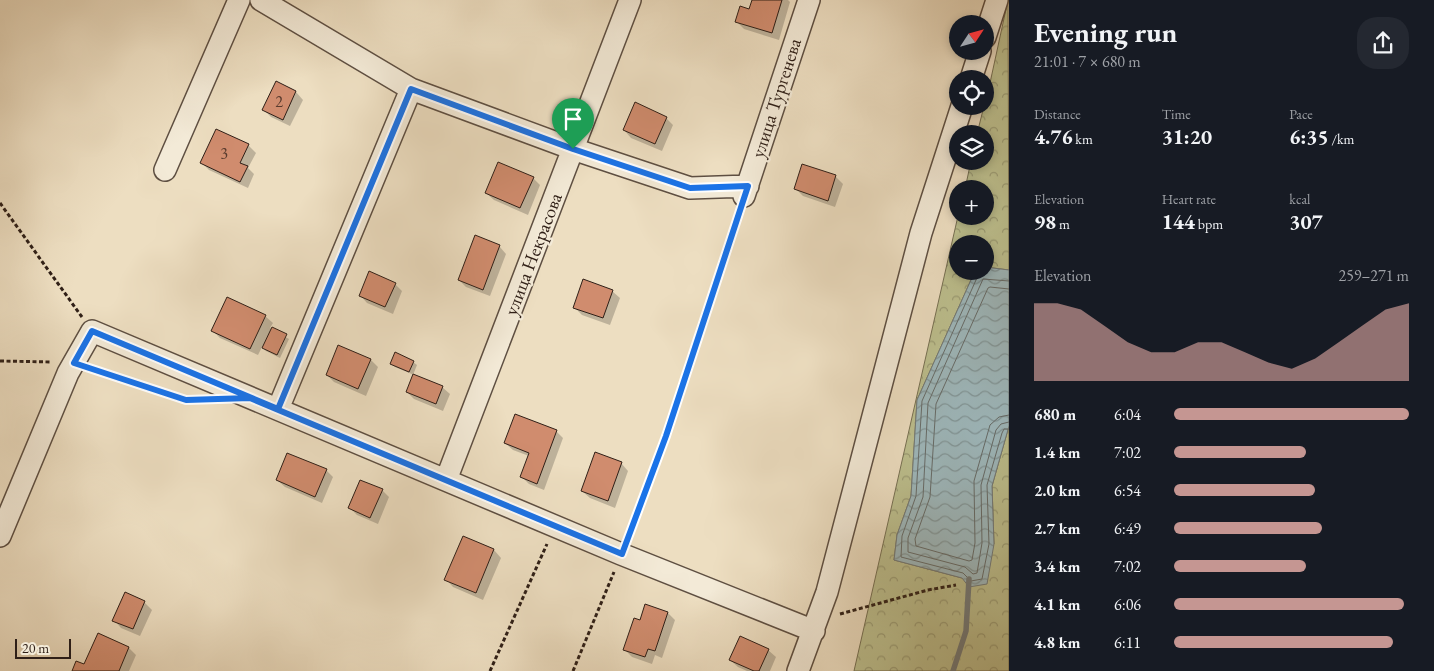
<!DOCTYPE html>
<meta charset="utf-8">
<style>
:root{--surface:#171b24;--page:#242831;--text:#f1f3f6;--muted:#9ea1a6;--accent:#c59692}
body{margin:0;font-family:"EB Garamond",serif;background:var(--page);color:var(--text);height:100vh;display:flex;flex-direction:column;font-size:19px;white-space:nowrap}
*{box-sizing:border-box;margin:0}
p{font-size:16px;color:var(--muted)}
.icon{flex:none;width:28px;height:28px;fill:none;stroke:currentColor;stroke-width:2;stroke-linecap:round;stroke-linejoin:round}
.map{position:relative;flex:1;overflow:hidden}
.details{display:flex;flex-direction:column;background:var(--surface);width:425px}
.details>*{flex:none}
.needle{width:32px;rotate:54deg}
.fabs{position:absolute;left:949px;top:15px;display:grid;gap:10px}
.fabs a{display:grid;place-items:center;width:45px;height:45px;border-radius:50%;background:var(--surface);box-shadow:0 2px 8px #0003;font-size:25px}
.scale{position:absolute;left:15px;bottom:12px;width:56px;box-sizing:border-box;padding-left:5px;border:2px solid #2f1f17;border-top:0;font-size:14px;line-height:18px;white-space:nowrap;color:#2f1f17;-webkit-text-stroke:4px #f3ead7;paint-order:stroke}
.pin{position:absolute;display:grid;place-items:center;width:42px;height:42px;color:#fff;margin:-51px -21px;border-radius:50% 50% 50% 0;rotate:-45deg;box-shadow:0 0 5px #0007}
.pin .icon{rotate:45deg}
.round{display:grid;place-items:center;flex:none;width:52px;height:52px;border-radius:20px;background:var(--page)}
.head{display:flex;align-items:center;justify-content:space-between;height:85px;padding:0 25px}
h1{font-size:28px;font-weight:700;line-height:38px}
.stats{display:grid;grid-template-columns:repeat(3,1fr);gap:8px;height:85px;padding:5px 25px}
.stats div{display:grid;align-content:center}
.stats b{font-size:21px;font-weight:700}
.stats small{font-size:14px;font-weight:400}
.stats p{font-size:14px}
.chart{height:140px;padding:10px 25px}
.chart p{display:flex;justify-content:space-between}
.chart svg{width:100%;height:90px;margin-top:5px;fill:var(--accent);opacity:.7}
ul{padding:0 25px;list-style:none;font-size:16px}
li{display:grid;grid-template-columns:80px 60px 1fr;align-items:center;height:38px}
li i{height:12px;border-radius:6px;background:var(--accent)}
main{display:flex;flex:1;min-height:0}
.map>svg:first-child{display:block}
.forest{fill:url(#forest-crowns);stroke:#767053}
.water{fill:url(#water-waves);stroke:#727b7b}
.shadow{fill:#0003}
.lines{fill:none;stroke-linecap:round;stroke-linejoin:round}
.shore{stroke:#666c6a;stroke-width:1}
.stream{stroke:#727b7b;stroke-width:5.5}
.building{fill:#d08c6e;stroke:#2f1f17}
.minor-casing{stroke:#5e4f42;stroke-width:24}
.path{stroke:#2f1f17;stroke-width:3;stroke-dasharray:4 2.5;stroke-linecap:butt}
.minor{stroke:#f3ead7;stroke-width:21}
.route-casing{stroke:#fff;stroke-width:10}
.route{stroke:#1a73e8;stroke-width:6}
.labels{text-anchor:middle;dominant-baseline:central;stroke-width:4.5;stroke-linejoin:round;paint-order:stroke}
.number-label{font-size:16px;fill:#573a2d}
.street-label{font-size:19px;fill:#2f1f17;stroke:#f3ead7}
</style>
<main>
<div class="map">
<svg width="1009" height="671" viewBox="0 0 1009 671">
<defs>
<pattern id="forest-crowns" width="20" height="18" patternUnits="userSpaceOnUse" patternTransform="scale(1.25)"><rect width="20" height="18" fill="#bdc08f"/><path d="M2 6a3 3 0 1 1 6 0M12 15a3 3 0 1 1 6 0" fill="none" stroke="#9a9b74"/></pattern>
<pattern id="water-waves" width="16" height="10" patternUnits="userSpaceOnUse" patternTransform="scale(1.25)"><rect width="16" height="10" fill="#9eb9be"/><path d="M0 5q4-4 8 0t8 0" fill="none" stroke="#819699"/></pattern>
</defs>
<rect width="100%" height="100%" fill="#eddec1"/>
<filter id="stains"><feTurbulence type="fractalNoise" baseFrequency=".004" numOctaves="4"/><feColorMatrix values="0 0 0 0 .2 0 0 0 0 .09 0 0 0 0 .02 0 0 0 .5 -.17"/></filter>
<radialGradient id="worn" r=".72"><stop offset=".6" stop-color="#630" stop-opacity="0"/><stop offset="1" stop-color="#630" stop-opacity=".3"/></radialGradient>
<path class="forest" d="M1008,0L1009,270L985,267V244H958V271H975L917,400L911,496L897,535L894,560L962,578L994,544L992,486L1009,426V671H854L958,216H985V189H965L971,161H985V134H977L984,106H985Z"/>
<path class="water" d="M985,267L1009,270V426L992,486L994,544L987,584L969,587L962,578L894,560L897,535L911,496L917,400L975,271H985Z"/>
<path class="shadow" d="M753,0H788L790,2L779,40L744,29L736,21L750,10Z
M276,83L296,92L303,100L290,126L271,117L263,109Z
M666,118L673,125L662,151L631,138L624,130Z
M248,145L256,153L248,168L254,174L248,188L209,170L201,162Z
M835,176L843,184L835,207L803,196L796,189Z
M533,178L540,185L528,215L494,200L486,193Z
M499,246L506,254L490,296L466,287L459,280Z
M395,284L402,291L393,314L367,303L360,295Z
M612,291L620,298L610,325L582,315L574,307Z
M265,316L273,323L270,328L289,339L280,358L266,351L262,347L258,355L220,338L213,331Z
M371,360L378,367L366,396L334,382L327,375Z
M413,362L417,365L413,375L442,387L450,394L443,411L414,399L407,392L414,375L395,367L391,364Z
M556,431L563,438L544,490L529,484L522,477L529,456L513,450L505,443Z
M621,463L628,471L615,508L590,498L582,491Z
M326,470L333,477L322,503L285,487L277,480Z
M382,490L389,497L378,524L357,515L350,508Z
M464,537L494,550L501,558L483,600L453,587L446,579Z
M144,602L152,610L140,636L121,628L114,620Z
M668,613L675,620L662,658L655,655L652,664L632,657L624,649L640,622Z
M98,634L129,648L136,655L129,671H73L84,665Z
M768,650L776,657L770,671H747L738,667L730,660Z"/>
<g class="lines">
<path class="shore" d="M980,271L922,401L916,496L902,536L901,557L963,573L971,581L982,579L989,544L987,485L1002,433L1004,429H1009
M1009,281L983,279L928,403L923,497L908,538V552L965,567L973,574L977,573L982,543L981,485L996,430L1001,424L1009,422
M1009,289L990,287L988,288L936,404L930,497L915,539L916,546L969,561L972,560L975,543L974,481L990,425L999,417L1009,415"/>
<path class="stream" d="M953,671L966,631L969,579"/>
</g>
<path class="building" d="M752,0H782L772,33L735,22L740,6L749,9Z
M276,81L296,91L283,120L262,110Z
M635,102L667,117L655,144L623,130Z
M216,129L249,144L240,163L248,166L240,182L200,163Z
M498,162L534,177L520,208L485,193Z
M802,164L836,175L828,201L794,189Z
M475,235L500,245L483,290L458,280Z
M369,271L396,283L385,307L359,296Z
M583,279L613,290L603,318L573,308Z
M227,297L266,315L250,349L211,331Z
M272,327L287,334L277,355L262,348Z
M338,345L371,359L358,389L326,375Z
M395,352L414,361L409,372L390,364Z
M413,374L443,386L436,404L406,392Z
M515,414L557,430L537,484L520,477L529,453L504,443Z
M595,452L622,462L608,501L581,491Z
M287,453L327,469L315,497L276,480Z
M360,480L383,489L370,518L348,508Z
M463,536L494,549L476,593L444,580Z
M125,592L145,601L133,629L112,621Z
M645,604L668,612L655,651L648,649L645,657L623,650L634,618L640,620Z
M98,633L129,647L119,671H72L76,661L84,664Z
M740,636L769,649L759,671H754L729,660Z"/>
<g class="lines">
<defs>
<path id="minor" d="M261,0L411,89L573,149L690,188L748,186
M985,37L997,0
M971,79L980,51
M165,170L239,0
M744,196L809,0
M278,409L411,89
M446,480L630,0
M0,536L68,373L92,331L621,554L814,631
M798,671L827,592L921,233L962,106"/>
</defs>
<use href="#minor" class="minor-casing"/>
<path class="path" d="M0,203L82,317
M0,361L52,362
M92,369L186,400L201,399
M628,536L666,436L738,214
M840,614L928,590L956,585
M490,671L547,544
M573,671L614,572"/>
<use href="#minor" class="minor"/>
</g>
<g class="lines">
<defs>
<path id="route" d="M573,149L411,89L278,409L92,331L74,363L186,400L250,398L622,554L666,436L748,186L690,188L573,149"/>
</defs>
<use href="#route" class="route-casing"/>
<use href="#route" class="route"/>
</g>
<g class="labels">
<g class="number-label">
<text x="279" y="101">2</text>
<text x="224" y="153">3</text>
</g>
<g class="street-label">
<text transform="translate(776 98) rotate(-72)">улица Тургенева</text>
<text transform="translate(533 254) rotate(-69)">улица Некрасова</text>
</g>
</g>
<rect width="100%" height="100%" filter="url(#stains)"/>
<rect width="100%" height="100%" fill="url(#worn)"/>
</svg>
<div class="fabs">
<a><svg class="needle" viewBox="-14 -14 28 28"><path d="M0-13l5 13h-10z" fill="#e53935"/><path d="M0 13l5-13h-10z" fill="#9ea1a6"/></svg></a>
<a><svg class="icon" aria-label="locate" viewBox="0 0 24 24"><circle cx="12" cy="12" r="6"/><path d="M12 2v4M12 18v4M2 12h4M18 12h4"/></svg></a>
<a><svg class="icon" aria-label="layers" viewBox="0 0 24 24"><path d="M12 4l9 5-9 5-9-5zM3 14l9 5 9-5"/></svg></a>
<a>+</a>
<a>−</a>
</div>
<div class="scale">20 m</div>
<div class="pin" style="left:573px;top:149px;background:#1e9e55"><svg class="icon" aria-label="arrive" viewBox="0 0 24 24"><path d="M6 21V4h12l-3 4 3 4H6"/></svg></div>
</div>
<section class="details">
<div class="head"><div><h1>Evening run</h1><p>21:01 · 7 × 680 m</p></div><a class="round"><svg class="icon" aria-label="share" viewBox="0 0 24 24"><path d="M12 15V3M7 8l5-5 5 5M5 13v7h14v-7"/></svg></a></div>
<div class="stats">
<div><p>Distance</p><b>4.76<small> km</small></b></div>
<div><p>Time</p><b>31:20</b></div>
<div><p>Pace</p><b>6:35<small> /km</small></b></div>
</div>
<div class="stats">
<div><p>Elevation</p><b>98<small> m</small></b></div>
<div><p>Heart rate</p><b>144<small> bpm</small></b></div>
<div><p>kcal</p><b>307</b></div>
</div>
<div class="chart"><p><span>Elevation</span>259–271 m</p>
<svg viewBox="0 0 160 44" preserveAspectRatio="none"><path d="M0 44V6L10 6L20 9L30 17L40 25L50 30L60 30L70 25L80 25L90 30L100 35L110 38L120 33L130 25L140 17L150 9L160 6V44z"/></svg>
</div>
<ul>
<li><b>680 m</b>6:04<i style="width:100%"></i></li>
<li><b>1.4 km</b>7:02<i style="width:56%"></i></li>
<li><b>2.0 km</b>6:54<i style="width:60%"></i></li>
<li><b>2.7 km</b>6:49<i style="width:63%"></i></li>
<li><b>3.4 km</b>7:02<i style="width:56%"></i></li>
<li><b>4.1 km</b>6:06<i style="width:98%"></i></li>
<li><b>4.8 km</b>6:11<i style="width:93%"></i></li>
</ul>
</section>
</main>
